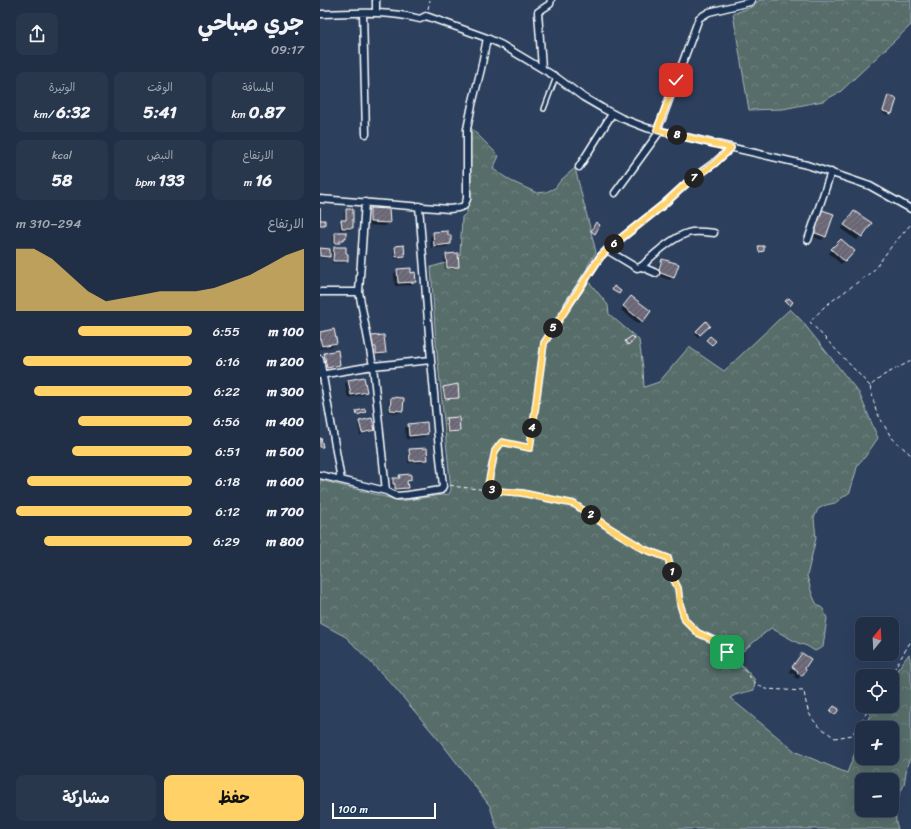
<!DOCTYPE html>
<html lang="ar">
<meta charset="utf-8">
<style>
:root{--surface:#212f46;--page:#29374d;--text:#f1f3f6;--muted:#a2a9b3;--line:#3e4a5f;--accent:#ffd166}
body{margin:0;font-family:Sriracha,"Playpen Sans Arabic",sans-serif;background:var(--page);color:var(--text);direction:rtl;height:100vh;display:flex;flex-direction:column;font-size:15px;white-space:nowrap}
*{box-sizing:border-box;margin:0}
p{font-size:13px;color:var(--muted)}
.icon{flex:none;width:22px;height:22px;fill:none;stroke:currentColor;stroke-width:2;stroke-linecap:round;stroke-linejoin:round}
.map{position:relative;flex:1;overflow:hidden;direction:ltr}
.details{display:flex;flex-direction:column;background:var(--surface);width:320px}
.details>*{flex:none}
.needle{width:26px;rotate:18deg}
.tools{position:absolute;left:535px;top:617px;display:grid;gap:8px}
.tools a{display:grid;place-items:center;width:44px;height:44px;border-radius:8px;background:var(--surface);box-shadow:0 4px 16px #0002,0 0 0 1px var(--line);font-size:20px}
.scale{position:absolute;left:12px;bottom:10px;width:104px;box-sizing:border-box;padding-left:4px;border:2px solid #fff;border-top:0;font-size:11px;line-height:14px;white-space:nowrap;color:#fff;-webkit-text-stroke:3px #1d3557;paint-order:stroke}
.pin{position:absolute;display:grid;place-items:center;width:34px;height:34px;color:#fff;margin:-17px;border-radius:8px;box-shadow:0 2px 6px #0006}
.km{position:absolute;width:20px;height:20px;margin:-10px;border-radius:50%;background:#222;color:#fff;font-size:11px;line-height:20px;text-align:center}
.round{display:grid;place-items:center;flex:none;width:42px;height:42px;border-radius:8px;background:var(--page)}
.overview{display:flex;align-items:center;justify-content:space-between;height:68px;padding:0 16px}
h1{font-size:22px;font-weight:700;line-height:30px}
.metrics{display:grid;grid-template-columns:repeat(3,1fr);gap:6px;height:68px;padding:4px 16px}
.metrics div{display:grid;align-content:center;border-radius:8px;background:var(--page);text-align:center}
.metrics b{font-size:17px;font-weight:700}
.metrics small{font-size:11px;font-weight:400}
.metrics p{font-size:11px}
.chart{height:112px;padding:8px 16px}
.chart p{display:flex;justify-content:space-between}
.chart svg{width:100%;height:72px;margin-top:4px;fill:var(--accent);opacity:.7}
.button{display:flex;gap:8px;margin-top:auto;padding:8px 16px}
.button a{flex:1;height:46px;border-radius:8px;background:var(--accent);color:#111;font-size:16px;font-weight:700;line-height:46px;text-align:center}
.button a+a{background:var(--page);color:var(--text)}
ul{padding:0 16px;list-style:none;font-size:13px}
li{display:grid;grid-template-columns:64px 48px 1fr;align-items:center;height:30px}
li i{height:10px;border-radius:5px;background:var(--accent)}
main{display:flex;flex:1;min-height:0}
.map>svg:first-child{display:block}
.forest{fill:url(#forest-crowns);stroke:#aab6b4;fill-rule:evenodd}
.shadow{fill:#0007}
.building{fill:url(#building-hatch);stroke:#fff}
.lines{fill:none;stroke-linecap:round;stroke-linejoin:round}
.service-casing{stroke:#fff;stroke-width:6}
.minor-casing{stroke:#fff;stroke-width:9}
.path{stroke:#fff;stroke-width:1;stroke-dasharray:4 3;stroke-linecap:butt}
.service{stroke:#1d3557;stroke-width:3}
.minor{stroke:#1d3557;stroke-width:6}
.route-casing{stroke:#fff;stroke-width:8}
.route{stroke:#ffd166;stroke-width:5}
</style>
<main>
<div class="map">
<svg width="591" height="829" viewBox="0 0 591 829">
<defs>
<pattern id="forest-crowns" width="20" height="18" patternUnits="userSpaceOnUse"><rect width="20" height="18" fill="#566d6a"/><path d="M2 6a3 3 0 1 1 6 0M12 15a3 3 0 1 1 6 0" fill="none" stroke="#6f8380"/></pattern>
<pattern id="building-hatch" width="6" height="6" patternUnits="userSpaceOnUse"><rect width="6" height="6" fill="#6a6675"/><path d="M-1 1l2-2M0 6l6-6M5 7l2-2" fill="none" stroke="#807d8a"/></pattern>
</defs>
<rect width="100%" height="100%" fill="#2c3f5d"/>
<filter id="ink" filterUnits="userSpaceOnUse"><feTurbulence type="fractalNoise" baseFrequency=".025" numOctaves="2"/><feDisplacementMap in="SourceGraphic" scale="8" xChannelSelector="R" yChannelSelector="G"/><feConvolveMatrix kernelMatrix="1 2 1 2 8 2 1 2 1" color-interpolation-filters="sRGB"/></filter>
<g filter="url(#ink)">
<path class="forest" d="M439,0H591V25L520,92L503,101L463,109L429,110L413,14L434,6Z
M150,127L179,156L173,169L191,181L217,193L226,192L235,188L241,180L255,168L276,252L268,265L266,274L270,283L288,305L289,314L319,340L323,368L324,387L339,382L369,347L404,371L470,309L481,320L539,393L558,438L545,457L538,464L530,492L515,503L506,505L498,509L494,518L496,538L487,576L492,594L496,603L503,609L507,618L503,647L495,651L487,646L478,643L451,628L418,655L421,664L435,680L434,690L415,695L410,698L476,752L527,773L542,735V758H572V728H545L553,706H572V677L589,654L591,665V756L587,766L584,785L575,803L576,822L578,829H177L170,806L123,745L70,682L26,637L0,623V480L81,501L129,494L131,490L116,343L111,267L133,261L140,255L142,217L147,213ZM542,780H572V810H542Z"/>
<path class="shadow" d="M568,97L571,113L569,115L562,113L566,99Z
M50,209L69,222L65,226L47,225V212Z
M26,210L32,228L30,230H20V223L22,221H24V212Z
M502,211L505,236L502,240L491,236L498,214Z
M534,212L550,224L537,240L521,229Z
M15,233L23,240L17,244H13V235Z
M114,233L130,244L127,247L111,248L110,237Z
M522,240L533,251L521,264L509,253Z
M76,247L84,256L82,258L75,259L74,249Z
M14,248L27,261L25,263H12V250Z
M0,249L9,256L7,258H0Z
M137,254L138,266L136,269H125L124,257L126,255Z
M343,260L353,277L350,280L335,275L339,263Z
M77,270L94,281L91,285L75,286L74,274Z
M308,301L322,321L319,324L301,310Z
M386,323L389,326L378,337L375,334Z
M0,333L16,343L13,346L0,349Z
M52,337L65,353L62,355L55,356L54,348H51L50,339Z
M5,354L19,365L17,367L5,369L3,356Z
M28,381L46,392L43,395L28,398L25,384Z
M124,387L138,397L136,399L123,400L122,390Z
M71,398L82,411L80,413L68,412L69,400Z
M127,419L139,430L137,432L126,433L125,421Z
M40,422L54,430L51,432L40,435L38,424Z
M88,425L107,434L103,437L86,439L85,428Z
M90,450L107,460L105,462L88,463V452Z
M80,476L90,480L87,482V488L85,490L74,491L73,485L71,486V481L73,479H78Z
M482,654L483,669L485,670L478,679L474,677L475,675L469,671Z"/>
<path class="building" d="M568,95L577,99L572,114L563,111Z
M0,208V220H5V225H0Z
M50,208L69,209L70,223L50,222Z
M26,209H33V228H22L21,220H26Z
M502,210L514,214L506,237L493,232Z
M534,211L552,223L542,237L524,225Z
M276,222L280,225L275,234L271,231Z
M128,231V235H131V244L114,246L113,232Z
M15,232H26V238H24V240H20V243H15Z
M521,239L535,251L525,262L511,249Z
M84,245L85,256L76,257L75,246Z
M438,246H444V251L439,252Z
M14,247H26V253L28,254V261H13Z
M0,248L10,249V257L0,256Z
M138,253L139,267L127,268L126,254Z
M342,259L359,264L354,278L338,272Z
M91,268V273L95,272L96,282L78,283L77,269Z
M294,286L301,291L299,294L292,290Z
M311,296L331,311L323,322L303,306Z
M469,298L473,302L470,306L465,301Z
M386,321L390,326L380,335L376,331Z
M14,329L17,343L2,346L0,338V332Z
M64,335L66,353L56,354V347H52L51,336Z
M312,336L315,339L308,345L305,341Z
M390,336L396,341L392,345L386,340Z
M18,350L20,365L7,368L4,353Z
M44,377L47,392L31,395L28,380Z
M138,384L139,398L125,399L123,387Z
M71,397L84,398L83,411L70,410Z
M45,409L46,412L37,415L36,411Z
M139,417L140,431L128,432L126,418Z
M52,418L55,430L42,433L39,421Z
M107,422L108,434L89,436L88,424Z
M0,438H1L3,447H0Z
M107,448L108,460L90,461L89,449Z
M91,474V480L87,481L88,488L75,489V484H73V478H80L79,475Z
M541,648H542V654L541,656L537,654Z
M482,653L491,659L485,668L486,670L482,676L477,673L478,671L472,667Z
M514,706L519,709L515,715L510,711Z"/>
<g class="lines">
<defs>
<path id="service" d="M224,109L236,77"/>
<path id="minor" d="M56,0V13
M43,13L46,134
M0,14C34,13 67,10 100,19L106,16L167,38L182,45L236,77L263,97L282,108L301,118L327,128L487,165L521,176L550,186L591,209
M222,68L218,12L230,4L231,0
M337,130L342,119L379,18L389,12L430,2L432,0
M259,167L292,114
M295,193L340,131
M0,199L129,209L138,208L144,206L147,199V129L152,105L161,69L167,38
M45,202L39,292L53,366L66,491
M488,240L511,172
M287,250L317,268C323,267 325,263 329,259C339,250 358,234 372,232C379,231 386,232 394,233
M322,267L336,273
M0,292H39
M248,305L280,257L289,248L343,205L368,182L394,163L411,148
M0,359L21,480
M0,375L53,366L111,360
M0,475L66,491L76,496L88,495L121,490L123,486L118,439L111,360L99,206"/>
</defs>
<use href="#service" class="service-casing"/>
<use href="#minor" class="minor-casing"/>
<path class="path" d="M108,9L110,0
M591,361L564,375L550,386L556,411L571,437L591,455
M550,386L490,322L505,306L553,271L571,247L591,224
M130,485L139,487L202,493L254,504L287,527L324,549L348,558L353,578L359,588L360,604L365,620L378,633L399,643L407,653L420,664L433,681L445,689L484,691C488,720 493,722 515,738L532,735L551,706
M167,490L175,451L182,442L210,448L224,343L245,310
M570,676L591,641"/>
<use href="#service" class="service"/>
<use href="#minor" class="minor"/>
</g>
</g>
<g class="lines" filter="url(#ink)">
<defs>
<path id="route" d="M356,80L337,130L411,148L394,164L368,182L343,205L289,248L280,257L224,343L210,448L182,442L175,451L167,490L202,493L254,504L288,527L324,549L348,558L353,578L358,588L360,604L365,620L378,633L400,643L407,652"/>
</defs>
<use href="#route" class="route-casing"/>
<use href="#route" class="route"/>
</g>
</svg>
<div class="tools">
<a><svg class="needle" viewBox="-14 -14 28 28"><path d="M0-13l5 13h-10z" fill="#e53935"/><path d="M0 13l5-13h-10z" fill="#a2a9b3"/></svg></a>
<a><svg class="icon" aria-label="locate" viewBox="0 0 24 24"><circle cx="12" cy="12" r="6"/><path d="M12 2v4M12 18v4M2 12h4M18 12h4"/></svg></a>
<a>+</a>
<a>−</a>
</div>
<div class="scale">100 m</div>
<div class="pin" style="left:407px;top:652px;background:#1e9e55"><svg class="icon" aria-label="arrive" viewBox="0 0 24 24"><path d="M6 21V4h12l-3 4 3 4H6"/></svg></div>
<div class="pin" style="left:356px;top:80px;background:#d93025"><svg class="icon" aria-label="check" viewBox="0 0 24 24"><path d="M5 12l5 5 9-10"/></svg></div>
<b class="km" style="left:352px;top:572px">1</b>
<b class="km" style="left:271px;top:515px">2</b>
<b class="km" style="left:172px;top:490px">3</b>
<b class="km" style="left:212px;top:428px">4</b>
<b class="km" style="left:233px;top:328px">5</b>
<b class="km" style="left:294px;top:244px">6</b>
<b class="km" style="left:374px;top:178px">7</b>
<b class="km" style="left:357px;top:135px">8</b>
</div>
<section class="details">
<div class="overview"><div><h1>جري صباحي</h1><p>09:17</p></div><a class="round"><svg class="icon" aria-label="share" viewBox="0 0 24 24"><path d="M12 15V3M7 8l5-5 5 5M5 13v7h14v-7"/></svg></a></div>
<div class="metrics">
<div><p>المسافة</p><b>0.87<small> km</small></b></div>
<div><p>الوقت</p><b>5:41</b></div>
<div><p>الوتيرة</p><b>6:32<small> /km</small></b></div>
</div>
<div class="metrics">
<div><p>الارتفاع</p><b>16<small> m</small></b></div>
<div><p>النبض</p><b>133<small> bpm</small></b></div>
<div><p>kcal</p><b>58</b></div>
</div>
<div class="chart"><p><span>الارتفاع</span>294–310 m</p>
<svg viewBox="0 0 160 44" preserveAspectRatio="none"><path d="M0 44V6L10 6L20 12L30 22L40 32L50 38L60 36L70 34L80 32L90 32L100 32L110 30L120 26L130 22L140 16L150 10L160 6V44z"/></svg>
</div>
<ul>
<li><b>100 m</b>6:55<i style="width:65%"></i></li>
<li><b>200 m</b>6:16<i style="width:96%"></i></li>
<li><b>300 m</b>6:22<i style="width:90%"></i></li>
<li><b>400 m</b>6:56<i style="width:65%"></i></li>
<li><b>500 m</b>6:51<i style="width:68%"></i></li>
<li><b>600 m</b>6:18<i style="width:94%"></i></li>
<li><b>700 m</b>6:12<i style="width:100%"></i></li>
<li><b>800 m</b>6:29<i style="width:84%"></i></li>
</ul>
<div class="button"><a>حفظ</a><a>مشاركة</a></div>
</section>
</main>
